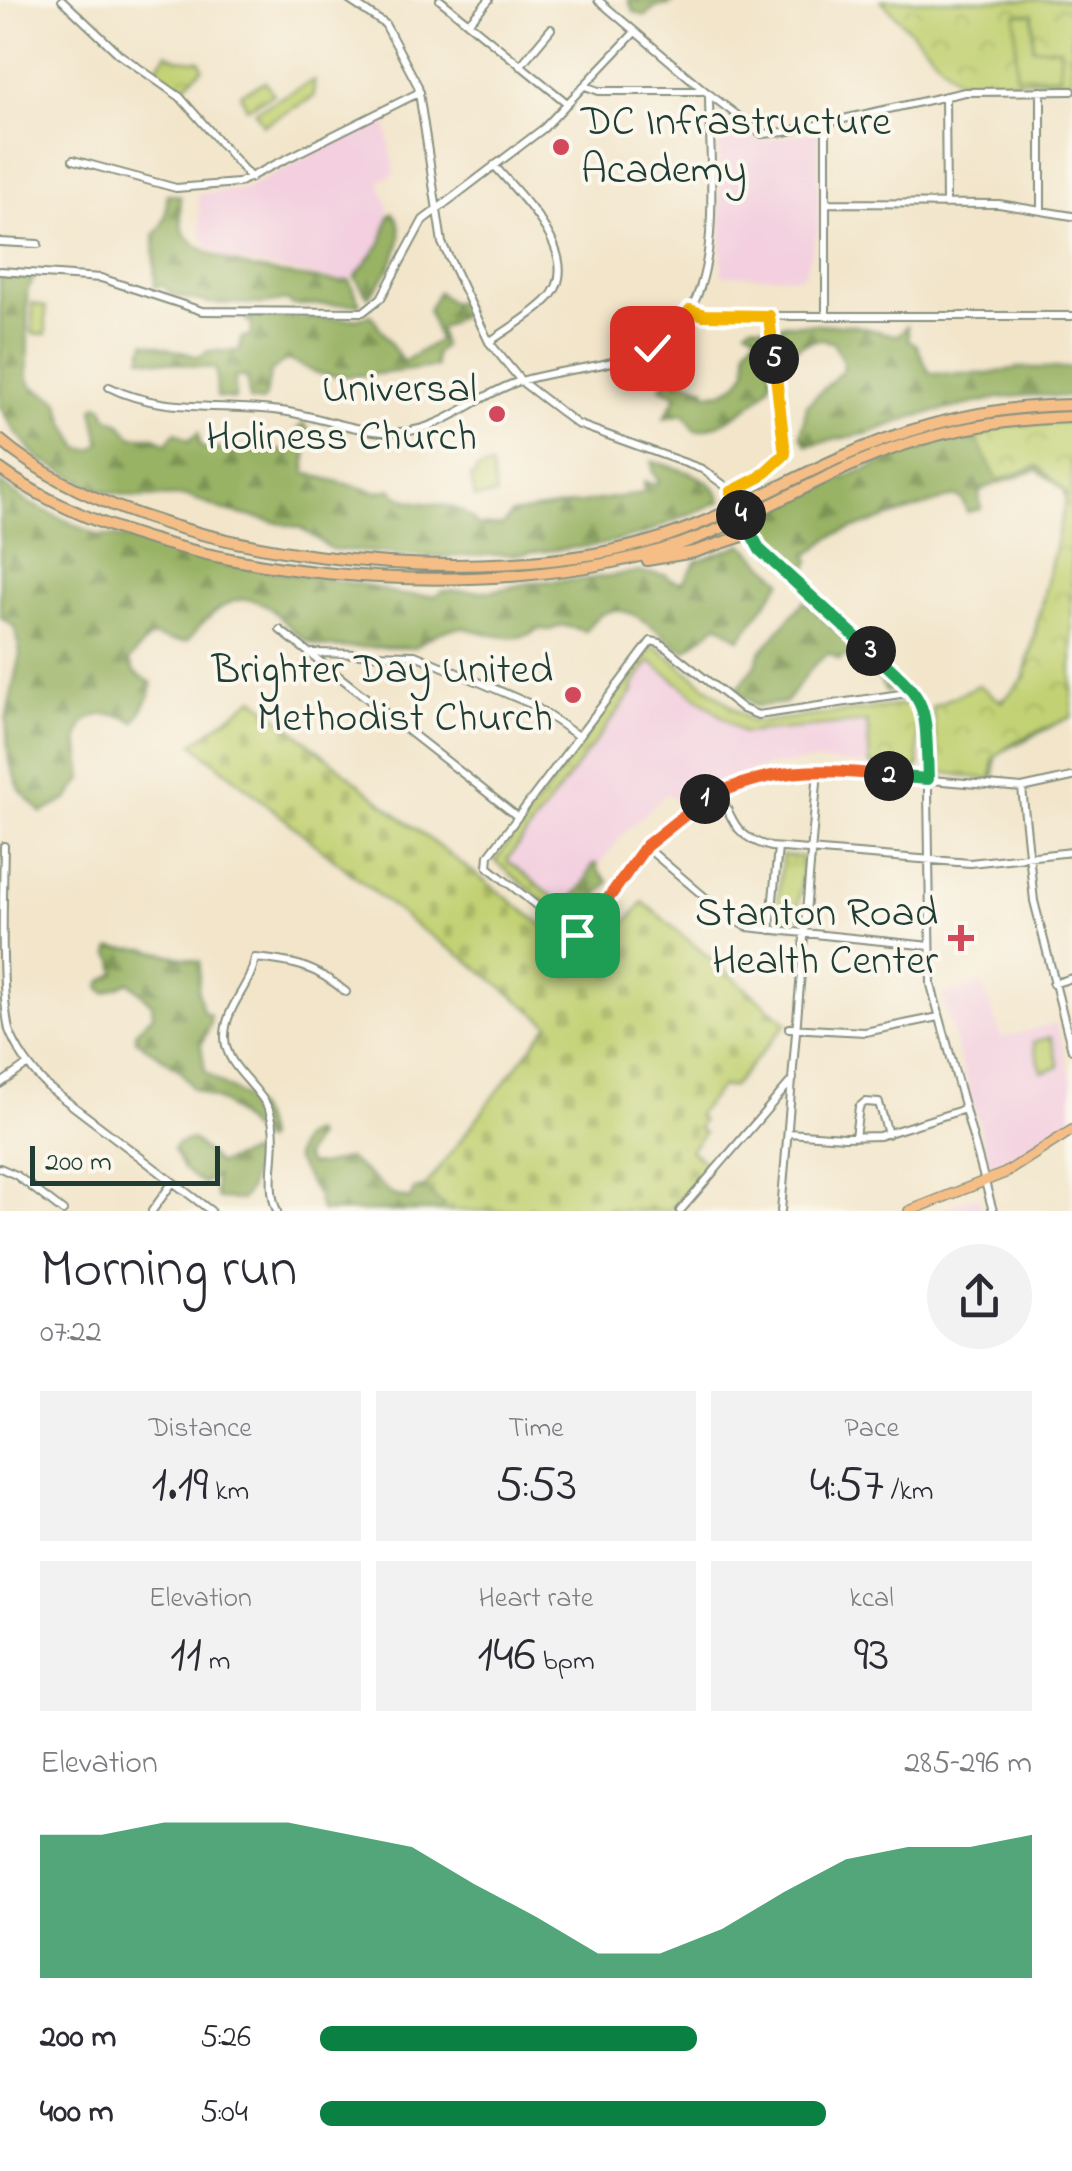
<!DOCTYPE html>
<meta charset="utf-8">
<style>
:root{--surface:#fff;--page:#f2f2f3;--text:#2b2b33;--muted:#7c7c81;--accent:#0b8043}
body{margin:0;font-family:"Indie Flower",sans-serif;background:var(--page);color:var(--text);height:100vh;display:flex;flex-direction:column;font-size:38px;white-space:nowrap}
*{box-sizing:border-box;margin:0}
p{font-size:32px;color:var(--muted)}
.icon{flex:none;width:55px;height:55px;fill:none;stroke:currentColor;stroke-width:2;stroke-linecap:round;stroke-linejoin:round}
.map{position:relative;height:1211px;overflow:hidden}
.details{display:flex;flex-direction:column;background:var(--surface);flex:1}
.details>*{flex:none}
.scale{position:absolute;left:30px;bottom:25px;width:190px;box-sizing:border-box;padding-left:10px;border:5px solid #1f3d34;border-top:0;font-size:28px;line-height:35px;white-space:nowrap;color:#1f3d34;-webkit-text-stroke:8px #fbf7ec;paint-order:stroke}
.pin{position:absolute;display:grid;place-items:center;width:85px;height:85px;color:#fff;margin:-42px;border-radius:20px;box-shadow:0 5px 15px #0006}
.km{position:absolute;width:50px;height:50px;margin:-25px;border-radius:50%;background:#222;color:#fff;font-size:28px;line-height:50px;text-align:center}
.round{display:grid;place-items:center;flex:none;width:105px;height:105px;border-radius:52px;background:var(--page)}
.headline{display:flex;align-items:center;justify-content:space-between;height:170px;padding:0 40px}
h1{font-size:55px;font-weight:600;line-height:75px}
.stats{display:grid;grid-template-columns:repeat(3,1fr);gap:15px;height:170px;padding:10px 40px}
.stats div{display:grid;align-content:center;border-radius:0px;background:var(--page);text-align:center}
.stats b{font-size:50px;font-weight:600}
.stats small{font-size:28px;font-weight:400}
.stats p{font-size:28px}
.chart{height:280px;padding:20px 40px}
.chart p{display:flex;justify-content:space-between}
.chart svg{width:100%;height:180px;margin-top:10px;fill:var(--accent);opacity:.7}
ul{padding:0 40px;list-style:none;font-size:32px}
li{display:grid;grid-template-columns:160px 120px 1fr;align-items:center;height:75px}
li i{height:25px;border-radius:12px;background:var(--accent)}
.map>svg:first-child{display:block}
.built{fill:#f3cfdf}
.grass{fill:url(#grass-tufts);stroke:#708754;stroke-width:2.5}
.forest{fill:url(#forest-firs);stroke:#5c784c;stroke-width:2.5}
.cemetery{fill:url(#cemetery-stones);stroke:#708754;stroke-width:2.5}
.park{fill:url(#park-crowns);stroke:#708754;stroke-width:2.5}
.pitch{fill:#c2d173;stroke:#708754;stroke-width:2.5}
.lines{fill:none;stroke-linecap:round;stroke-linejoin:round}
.minor-casing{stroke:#88917f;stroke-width:10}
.major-casing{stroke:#88917f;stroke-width:12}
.highway-casing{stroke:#88917f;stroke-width:14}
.minor{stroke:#fff;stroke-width:6}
.major{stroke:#f6be87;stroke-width:9}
.highway{stroke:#f6be87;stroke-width:10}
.split-1-casing{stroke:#fff;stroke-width:20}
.split-2-casing{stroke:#fff;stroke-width:20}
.split-3-casing{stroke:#fff;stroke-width:20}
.split-4-casing{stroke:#fff;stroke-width:20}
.split-5-casing{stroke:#fff;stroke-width:20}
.split-6-casing{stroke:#fff;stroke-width:20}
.split-1{stroke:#f0652b;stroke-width:12}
.split-2{stroke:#f0652b;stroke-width:12}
.split-3{stroke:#22a559;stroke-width:12}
.split-4{stroke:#22a559;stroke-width:12}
.split-5{stroke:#f5b400;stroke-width:12}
.split-6{stroke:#f5b400;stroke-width:12}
.poi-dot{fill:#d1495b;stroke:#fbf7ec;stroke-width:4}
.labels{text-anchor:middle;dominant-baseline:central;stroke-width:8;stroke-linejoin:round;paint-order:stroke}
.poi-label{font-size:42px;fill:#1f3d34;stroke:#fbf7ec;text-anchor:end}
</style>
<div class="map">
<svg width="1072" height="1211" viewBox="0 0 1072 1211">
<defs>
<pattern id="grass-tufts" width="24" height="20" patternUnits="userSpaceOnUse" patternTransform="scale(2.5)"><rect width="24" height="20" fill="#c2d173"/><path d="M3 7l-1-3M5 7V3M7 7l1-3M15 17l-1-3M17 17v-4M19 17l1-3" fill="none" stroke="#a6b464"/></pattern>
<pattern id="forest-firs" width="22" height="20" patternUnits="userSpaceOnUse" patternTransform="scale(2.5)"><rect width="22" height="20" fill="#99b365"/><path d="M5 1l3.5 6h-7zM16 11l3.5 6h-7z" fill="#7c9354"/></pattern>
<pattern id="cemetery-stones" width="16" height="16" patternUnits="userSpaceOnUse" patternTransform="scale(2.5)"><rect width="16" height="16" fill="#c2d173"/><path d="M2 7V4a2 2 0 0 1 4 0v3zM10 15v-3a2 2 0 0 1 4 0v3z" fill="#a6b464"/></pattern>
<pattern id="park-crowns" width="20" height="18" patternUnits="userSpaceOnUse" patternTransform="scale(2.5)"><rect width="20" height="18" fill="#c2d173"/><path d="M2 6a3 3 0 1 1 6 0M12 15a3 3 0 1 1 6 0" fill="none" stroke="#a6b464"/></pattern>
</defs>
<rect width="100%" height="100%" fill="#fbf7ec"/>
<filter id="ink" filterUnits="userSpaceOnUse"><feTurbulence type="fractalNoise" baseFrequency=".01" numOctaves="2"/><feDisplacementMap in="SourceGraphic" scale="20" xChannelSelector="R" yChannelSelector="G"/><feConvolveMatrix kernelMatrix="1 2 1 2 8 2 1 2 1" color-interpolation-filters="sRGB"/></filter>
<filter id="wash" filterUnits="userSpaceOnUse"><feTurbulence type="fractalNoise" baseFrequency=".0048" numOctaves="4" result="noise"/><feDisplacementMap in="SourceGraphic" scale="40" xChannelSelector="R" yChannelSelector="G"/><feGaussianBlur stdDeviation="2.25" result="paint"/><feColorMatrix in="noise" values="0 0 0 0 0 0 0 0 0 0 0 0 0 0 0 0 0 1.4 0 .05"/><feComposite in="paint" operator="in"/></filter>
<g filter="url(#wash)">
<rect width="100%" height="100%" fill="#f2e5ca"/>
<path class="built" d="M718,113L759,141L818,132V230L805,273L800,277L722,275Z
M385,116L395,174L379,182L388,205V228L383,240L355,277L343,281L227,259L206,246L201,234L198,194L247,189Z
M650,661L742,733L868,722L870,765L813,761L768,766L727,780L682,805L667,793L625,832L566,907L507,860L605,731Z
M982,984L1002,1038L1056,1023L1072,1080V1117L1035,1144L991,1168L942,995Z
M977,1196L984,1211H937Z"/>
<path class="grass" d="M782,855L803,857L797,927L776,925Z"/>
<path class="forest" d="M628,0H676L669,5L655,7L646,16L634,12Z
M167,194L180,196C181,207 179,225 185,234C212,269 298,276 339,282L349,280L360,304L292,305L287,300L264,304L209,303L173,295L163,285L155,287L154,235C166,225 167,209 167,194Z
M393,213C414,237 384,279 368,297L355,277L381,243L389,216Z
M0,277L34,278L27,291L28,380L32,386L58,400L66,425L80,448L91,450L100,444L93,408L98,404L103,407L107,417L120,423L132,437H155L166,444L176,432L189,441L198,433L200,446L206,449L287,451L297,436L299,427L304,424L308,429L305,473L377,492L391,489C414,515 451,490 478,526L503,525L511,514L638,494L644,491V481L654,485L659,482L653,473L652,461C675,469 714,474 721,501L643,534L599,545L520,554L431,557L331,549L301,528L222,510L187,496L136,497L99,490L38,458L15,431L0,407Z
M438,292L451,303L461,301L466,313L439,329L443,346L435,354L436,367C400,370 357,380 321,374C306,371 301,362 285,360L270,373L266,397L262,402L249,400L247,377H235V399L217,397L216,369L141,358L145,342L199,357L208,351H240L241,338L251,336L252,323L246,321L248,317L354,319L371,315L403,362L439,340L428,310Z
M752,324L764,326L766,332C768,347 772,365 771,380C769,398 713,433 695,430L684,414L664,418L677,396L661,387L674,374L678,383L679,373H683L686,382L706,388L705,394L723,392L738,383L747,370V347L757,334L746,328Z
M785,324L852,325L894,335L900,334L907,326L909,341L916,344L929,372L936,374H988L1018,368H1072V397L1033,395L999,398L912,417L869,433L807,445L801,435L807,405L843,370L844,363L833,343L822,339C809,341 792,345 791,361L785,362L780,326Z
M1072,424V567L1062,721L1000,753L996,757L994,777L987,775L937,745L935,710L996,702L1021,689L1066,503L1064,489L1037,470L984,488L979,493L981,509L967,512L962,499L955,496L839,533C824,539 820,548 807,555L810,561L802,577C790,568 757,544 759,526C762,504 931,443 958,437C996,429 1034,427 1072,424Z
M0,483L30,504L97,535L127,538L228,564L364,585L402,595L435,596L443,591H492L534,582L581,580L636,572L666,575L670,579L682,583L697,561L743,544L782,581L740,639L718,624L685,651C660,637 627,592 595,619C591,622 589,627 586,631L561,625L550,630L538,629C518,646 485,632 464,628C448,626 425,639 414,648C393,646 326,650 313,644C297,637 284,620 271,609C237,582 207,617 187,641C148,644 160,621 129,661L135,673L152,683L150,695L135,722C118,711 84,709 79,735C77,748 82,764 83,778L68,799L42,813L20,790L9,761L6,720L20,653L15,627L0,617Z
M804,601L887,677L892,683L891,691L886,692L880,680L848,655L839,660L829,653L813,666L785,703L756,706L739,693L738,688L756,664L760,653Z
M593,864H597L598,870L609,882L583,912L569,910L567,904L583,885Z
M111,948L146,949L200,962L198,990L203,1011L210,1015V1024L201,1045L205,1071C230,1095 261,1092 266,1139L263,1142L224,1103L192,1088L181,1071L136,1040V1031L153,1015L152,1004L129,982L105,993L100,988L101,982L116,973L114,960L109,954Z
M314,1133L316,1138L304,1156L308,1164L321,1165L348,1158L393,1195L410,1199L414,1189L428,1186L435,1178L447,1211H321L317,1195L295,1159C295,1147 302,1135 314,1133Z
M192,1139L218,1164L249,1153L255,1160L249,1190L241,1200L218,1199L215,1191L216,1176L203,1184L183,1169L173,1149L178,1143Z"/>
<path class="cemetery" d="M254,698L396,814L593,963L643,902L787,1023L732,1087H721L697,1115L702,1121L698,1128L704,1133L690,1150L708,1165L669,1211H441L444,1205L424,1188L549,1024L470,962L412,923L193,744Z"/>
<path class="park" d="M881,0H1072V80L958,81Z
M167,53L177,59L200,61L203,68L182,88L155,69Z
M314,80V97L263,125L255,111Z
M265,81L273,94L247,108L240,94Z
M32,303L46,307V334H33Z
M1072,421V717L1015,741L993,759L992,780L939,772L932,707L979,685L1002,702L1025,677L1067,494L1038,466L998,480L972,432L1017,425Z
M654,645L750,721L761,722L911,704L917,716L919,768L870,765L867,722L743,733L650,661L632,687L634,690L507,860L582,920L575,927L495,861Z"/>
<path class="pitch" d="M1016,14H1033V48H1060V76H1016Z
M491,466L496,495L475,498L471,476L476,475V470Z
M1051,1037L1059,1067L1042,1072L1033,1042Z"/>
</g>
<g filter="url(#ink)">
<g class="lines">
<defs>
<path id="minor" d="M62,0L119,54L180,97L251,178
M349,0L385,24L418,86L442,243L489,342L522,382L577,424L702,469L728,488L760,550L902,680L922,703L927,727L931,985L993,1211
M440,0L567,103
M598,0L705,91L762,134L785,132L965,92L1072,91
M468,23L489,0
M520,66L551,29
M585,86L599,91H702
M1041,91V210
M945,96L946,204
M826,123V316
M73,160L176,188L238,183L420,92
M827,203L999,204L1072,216
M0,242L38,244
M0,271L101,278L202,311L363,312L381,298L423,220L544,128L634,33
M691,309L707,316H1072
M489,342C508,329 531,316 547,300C588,259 519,195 494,165
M109,387C162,414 223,403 281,411C320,416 361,435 401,432C441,430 475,398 512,384C571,362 643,374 685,318C723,267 709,157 709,94
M731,492L759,477L785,454L769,316
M280,630L518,817
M313,653L415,655L533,705L578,736
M914,692L758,715L743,709L660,643L651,641L489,855L488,867L572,934L584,932C645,844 700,768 818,770L1022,788L1072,777
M1022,788L1034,901L1072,1050
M720,792C733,823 737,838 771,847L970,863L1072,852
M4,846C3,896 0,985 9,1030C18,1053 31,1070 48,1087L211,1211
M646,847L727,916L747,927L930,946
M770,930L778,848
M1053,984L1072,978
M789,1028L865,1032L939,1017
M0,1084L27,1065
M788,1133L844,1137L879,1136L965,1109
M855,1137L859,1107L865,1102L879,1103L888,1134
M0,1168L16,1175L63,1211
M152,1211L173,1182
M277,1211C263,1180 282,1143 269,1110C258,1084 226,1068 225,1038C224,1007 251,987 255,958C295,962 315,966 346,992
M680,1211L793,1079
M781,1211L818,770"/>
<path id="major" d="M909,1211L1005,1173L1072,1130"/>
<path id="highway" d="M0,440C144,563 488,595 664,537C724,517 779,485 837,459C911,425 990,406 1072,405
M0,469C159,585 498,607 680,544C742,523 799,488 859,462C927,432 998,419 1072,417
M647,560L694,552L749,534"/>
</defs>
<use href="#minor" class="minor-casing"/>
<use href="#major" class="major-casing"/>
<use href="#highway" class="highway-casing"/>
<use href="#minor" class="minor"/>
<use href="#major" class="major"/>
<use href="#highway" class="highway"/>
</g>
</g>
<g class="lines" filter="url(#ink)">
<defs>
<path id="split-1" d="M577,935L584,932L646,846L705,799"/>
<path id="split-2" d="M705,799C768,768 820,767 889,776"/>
<path id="split-3" d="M871,651C930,704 925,700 928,779L889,776"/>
<path id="split-4" d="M741,515L760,550L871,651"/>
<path id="split-5" d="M741,515L731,492L760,477L785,454L774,359"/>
<path id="split-6" d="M652,348L672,332L690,310L704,315L769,316L774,359"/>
</defs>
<use href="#split-1" class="split-1-casing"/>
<use href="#split-2" class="split-2-casing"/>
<use href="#split-3" class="split-3-casing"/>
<use href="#split-4" class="split-4-casing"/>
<use href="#split-5" class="split-5-casing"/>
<use href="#split-6" class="split-6-casing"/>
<use href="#split-1" class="split-1"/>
<use href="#split-2" class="split-2"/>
<use href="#split-3" class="split-3"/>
<use href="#split-4" class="split-4"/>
<use href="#split-5" class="split-5"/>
<use href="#split-6" class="split-6"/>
</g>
<g class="poi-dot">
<circle cx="561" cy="147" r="10"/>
<circle cx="497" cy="414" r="10"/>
<circle cx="573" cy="695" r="10"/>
<path d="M956 923h10v10h10v10h-10v10h-10v-10h-10v-10h10z"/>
</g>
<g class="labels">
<g class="poi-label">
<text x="581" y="123" text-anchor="start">DC Infrastructure<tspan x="581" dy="48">Academy</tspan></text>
<text x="477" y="390">Universal<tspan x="477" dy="48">Holiness Church</tspan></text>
<text x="553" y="671">Brighter Day United<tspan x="553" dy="48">Methodist Church</tspan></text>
<text x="938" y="914">Stanton Road<tspan x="938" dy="48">Health Center</tspan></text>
</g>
</g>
</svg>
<div class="scale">200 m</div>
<div class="pin" style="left:577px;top:935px;background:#1e9e55"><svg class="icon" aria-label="arrive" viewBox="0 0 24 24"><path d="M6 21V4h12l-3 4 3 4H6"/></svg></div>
<div class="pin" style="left:652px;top:348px;background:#d93025"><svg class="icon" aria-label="check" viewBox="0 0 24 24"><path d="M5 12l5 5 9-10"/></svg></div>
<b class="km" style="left:705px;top:799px">1</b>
<b class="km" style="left:889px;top:776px">2</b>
<b class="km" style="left:871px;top:651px">3</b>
<b class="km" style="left:741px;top:515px">4</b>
<b class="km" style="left:774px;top:359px">5</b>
</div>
<section class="details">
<div class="headline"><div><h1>Morning run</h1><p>07:22</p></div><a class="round"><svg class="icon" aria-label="share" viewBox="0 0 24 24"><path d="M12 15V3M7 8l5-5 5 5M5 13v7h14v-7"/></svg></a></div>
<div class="stats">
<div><p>Distance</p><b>1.19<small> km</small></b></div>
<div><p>Time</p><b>5:53</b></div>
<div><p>Pace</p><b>4:57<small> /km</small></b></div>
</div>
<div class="stats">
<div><p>Elevation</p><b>11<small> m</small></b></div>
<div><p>Heart rate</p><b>146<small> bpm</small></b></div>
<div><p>kcal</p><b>93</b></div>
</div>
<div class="chart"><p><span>Elevation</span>285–296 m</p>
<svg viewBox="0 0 160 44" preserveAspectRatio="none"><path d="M0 44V9L10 9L20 6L30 6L40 6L50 9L60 12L70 21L80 29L90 38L100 38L110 32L120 23L130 15L140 12L150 12L160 9V44z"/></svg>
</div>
<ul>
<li><b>200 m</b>5:26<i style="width:53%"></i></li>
<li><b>400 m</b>5:04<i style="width:71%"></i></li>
</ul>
</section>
